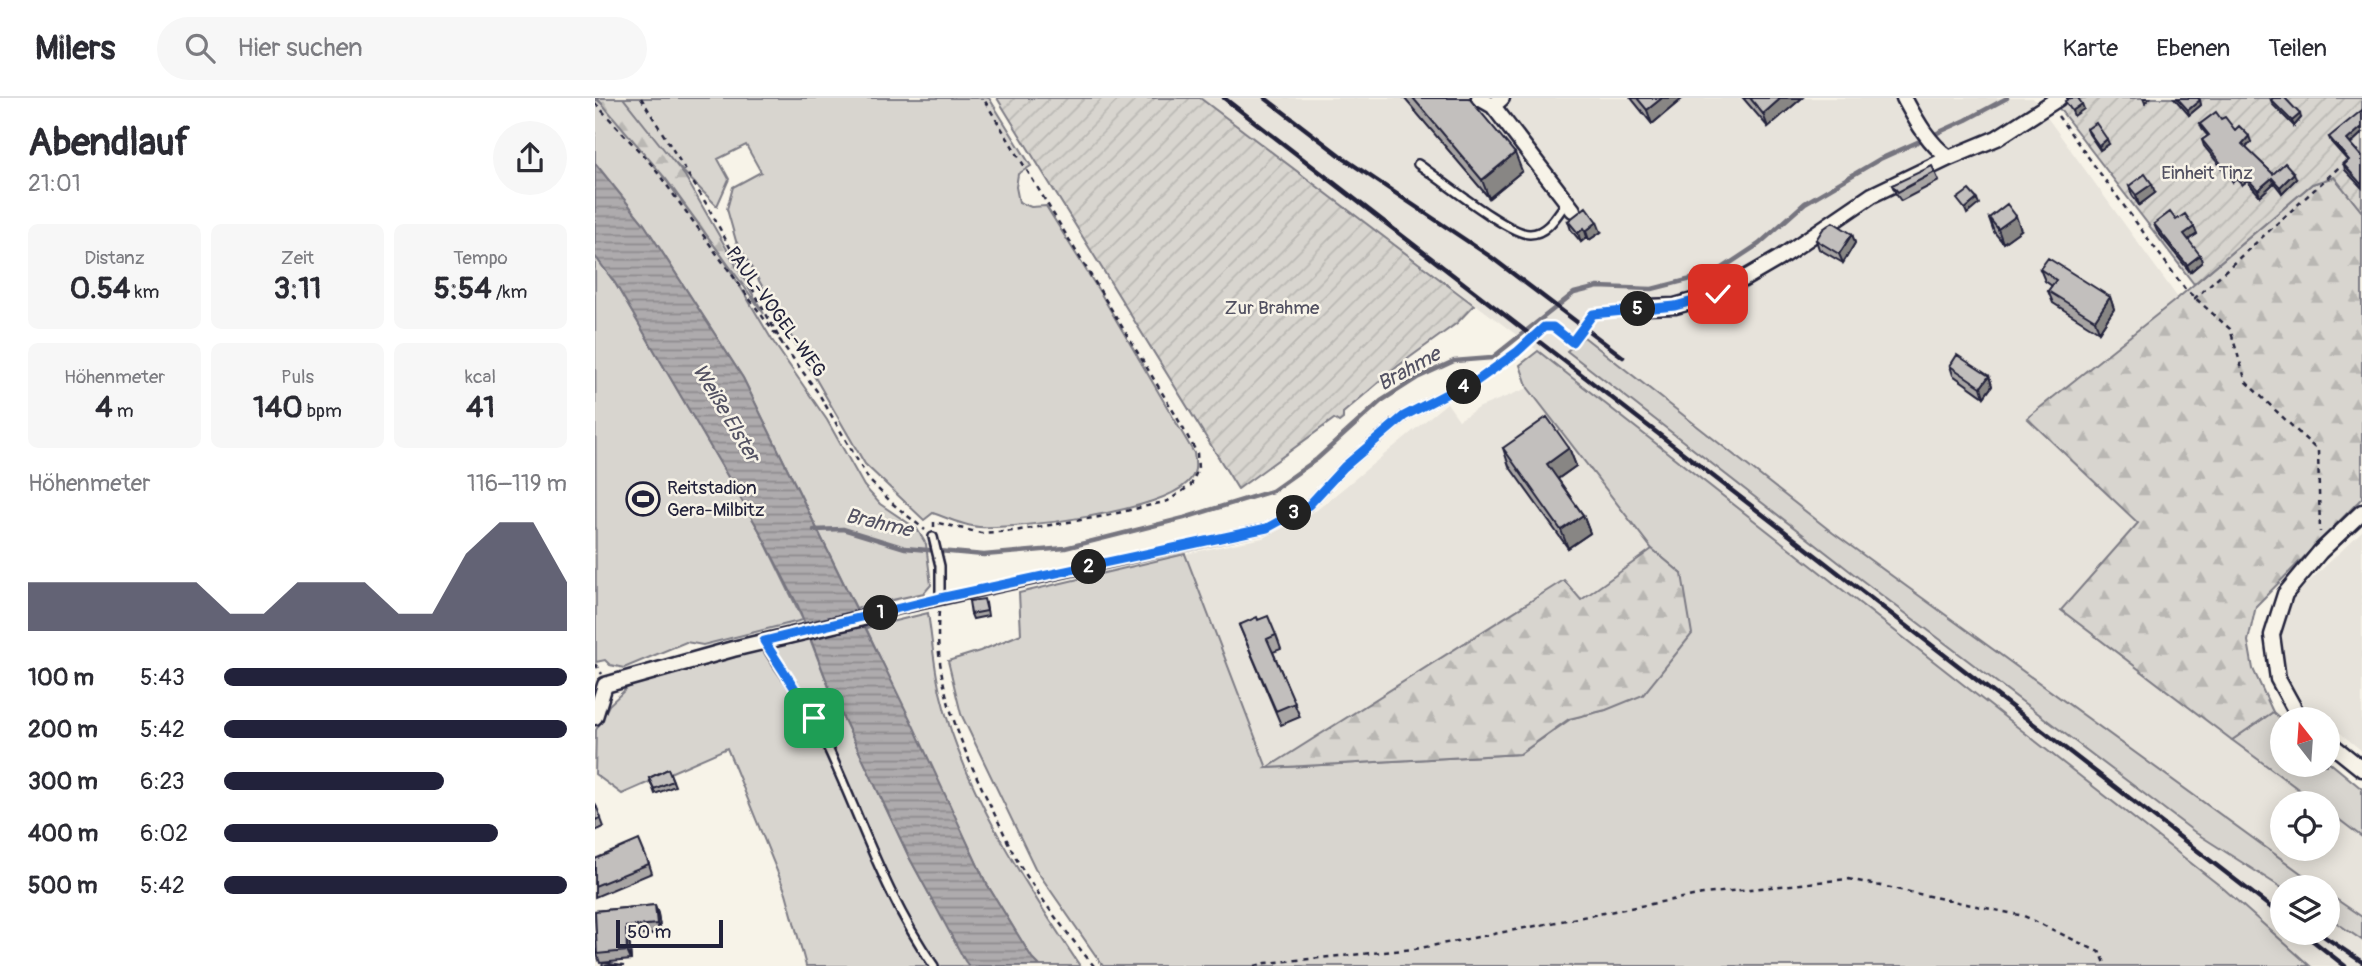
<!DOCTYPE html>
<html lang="de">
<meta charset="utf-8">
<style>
:root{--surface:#fff;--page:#f7f7f7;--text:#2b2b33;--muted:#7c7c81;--line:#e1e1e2;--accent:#22223b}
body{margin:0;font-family:Pangolin,sans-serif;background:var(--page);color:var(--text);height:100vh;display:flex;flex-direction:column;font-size:26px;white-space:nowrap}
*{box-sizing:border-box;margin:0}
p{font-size:23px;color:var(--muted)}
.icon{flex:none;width:38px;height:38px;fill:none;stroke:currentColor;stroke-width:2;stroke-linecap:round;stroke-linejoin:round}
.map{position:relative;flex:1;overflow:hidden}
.sheet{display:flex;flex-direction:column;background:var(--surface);width:595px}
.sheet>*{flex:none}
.needle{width:46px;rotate:343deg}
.controls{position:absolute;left:1675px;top:609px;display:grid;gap:14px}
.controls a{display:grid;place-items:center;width:70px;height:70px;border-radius:50%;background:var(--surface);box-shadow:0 4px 18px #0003;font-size:35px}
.scale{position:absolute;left:21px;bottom:18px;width:107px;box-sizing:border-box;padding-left:7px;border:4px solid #22223b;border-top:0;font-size:19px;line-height:24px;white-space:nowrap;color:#22223b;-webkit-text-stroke:5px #f7f3e8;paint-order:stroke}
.pin{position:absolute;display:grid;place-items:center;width:60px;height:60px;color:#fff;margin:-30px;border-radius:14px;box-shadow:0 4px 10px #0006}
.km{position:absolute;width:35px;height:35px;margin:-18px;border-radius:50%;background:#222;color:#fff;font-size:19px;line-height:35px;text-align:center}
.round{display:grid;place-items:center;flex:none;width:74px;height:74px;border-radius:37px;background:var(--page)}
.summary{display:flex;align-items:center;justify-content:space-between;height:119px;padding:0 28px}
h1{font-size:38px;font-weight:700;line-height:52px}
.figures{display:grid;grid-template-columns:repeat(3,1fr);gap:10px;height:119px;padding:7px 28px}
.figures div{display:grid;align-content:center;border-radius:10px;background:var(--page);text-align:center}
.figures b{font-size:30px;font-weight:700}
.figures small{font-size:19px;font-weight:400}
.figures p{font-size:19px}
.chart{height:196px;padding:14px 28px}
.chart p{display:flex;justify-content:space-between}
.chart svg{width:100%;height:126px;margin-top:7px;fill:var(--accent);opacity:.7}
ul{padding:0 28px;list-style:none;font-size:23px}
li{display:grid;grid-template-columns:112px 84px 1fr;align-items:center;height:52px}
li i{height:18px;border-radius:9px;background:var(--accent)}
header{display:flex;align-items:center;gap:42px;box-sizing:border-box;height:98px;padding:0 35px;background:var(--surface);border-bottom:2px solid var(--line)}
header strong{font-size:33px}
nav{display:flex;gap:38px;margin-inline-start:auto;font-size:24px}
.search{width:490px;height:63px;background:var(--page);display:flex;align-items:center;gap:18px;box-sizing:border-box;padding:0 24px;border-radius:38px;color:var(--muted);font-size:26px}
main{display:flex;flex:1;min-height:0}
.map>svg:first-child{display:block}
.built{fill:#e7e3db}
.grass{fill:#d8d5cf;stroke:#7d7c85;stroke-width:2}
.forest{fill:url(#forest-firs);stroke:#7d7c85;stroke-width:2}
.garden{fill:url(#garden-furrows);stroke:#7d7c85;stroke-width:2}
.water{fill:url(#water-rules);stroke:#76747f;stroke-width:2}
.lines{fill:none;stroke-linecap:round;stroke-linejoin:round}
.stream{stroke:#76747f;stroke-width:4.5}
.lane-casing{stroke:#22223b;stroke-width:12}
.street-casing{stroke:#22223b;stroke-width:19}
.path{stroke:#22223b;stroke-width:2.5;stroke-dasharray:5 5;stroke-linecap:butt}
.lane{stroke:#f7f3e8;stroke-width:7}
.street{stroke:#f7f3e8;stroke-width:14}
.rail{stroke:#22223b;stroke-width:4.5}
.wall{fill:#a7a4a3;stroke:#22223b;stroke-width:2}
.shaded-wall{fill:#888684;stroke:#22223b;stroke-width:2}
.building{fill:#c2bfbd;stroke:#22223b;stroke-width:2}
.route-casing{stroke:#fff;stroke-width:14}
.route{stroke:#1a73e8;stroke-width:9}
.labels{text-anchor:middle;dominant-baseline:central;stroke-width:5;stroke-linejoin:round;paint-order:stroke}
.park-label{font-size:19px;fill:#504f60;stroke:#f7f3e8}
.street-label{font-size:19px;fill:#22223b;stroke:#f7f3e8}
.poi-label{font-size:19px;fill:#22223b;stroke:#f7f3e8;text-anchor:start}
.water-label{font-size:21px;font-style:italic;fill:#535263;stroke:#f7f3e8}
</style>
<header>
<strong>Milers</strong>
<div class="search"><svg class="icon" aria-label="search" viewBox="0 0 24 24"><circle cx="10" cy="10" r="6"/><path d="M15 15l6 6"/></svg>Hier suchen</div>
<nav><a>Karte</a><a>Ebenen</a><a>Teilen</a></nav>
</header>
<main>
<section class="sheet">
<div class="summary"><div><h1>Abendlauf</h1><p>21:01</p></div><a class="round"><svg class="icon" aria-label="share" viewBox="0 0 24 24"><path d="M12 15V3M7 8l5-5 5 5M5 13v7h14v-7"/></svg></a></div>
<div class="figures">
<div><p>Distanz</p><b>0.54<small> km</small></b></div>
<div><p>Zeit</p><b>3:11</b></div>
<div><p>Tempo</p><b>5:54<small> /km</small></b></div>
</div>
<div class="figures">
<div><p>Höhenmeter</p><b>4<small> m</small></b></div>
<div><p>Puls</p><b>140<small> bpm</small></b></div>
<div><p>kcal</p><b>41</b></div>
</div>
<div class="chart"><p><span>Höhenmeter</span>116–119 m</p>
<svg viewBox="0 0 160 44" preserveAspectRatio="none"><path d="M0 44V27L10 27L20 27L30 27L40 27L50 27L60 38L70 38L80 27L90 27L100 27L110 38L120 38L130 17L140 6L150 6L160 27V44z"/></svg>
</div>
<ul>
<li><b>100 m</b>5:43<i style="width:100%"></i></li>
<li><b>200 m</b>5:42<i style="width:100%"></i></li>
<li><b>300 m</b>6:23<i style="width:64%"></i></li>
<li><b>400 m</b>6:02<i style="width:80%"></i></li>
<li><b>500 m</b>5:42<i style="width:100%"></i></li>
</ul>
</section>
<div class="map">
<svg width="1767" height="868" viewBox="0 0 1767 868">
<defs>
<pattern id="forest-firs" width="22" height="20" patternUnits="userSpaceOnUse" patternTransform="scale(1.75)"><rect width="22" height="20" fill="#d8d5cf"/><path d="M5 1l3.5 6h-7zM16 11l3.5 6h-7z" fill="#b9b7b3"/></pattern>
<pattern id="garden-furrows" width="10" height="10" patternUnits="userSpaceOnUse" patternTransform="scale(1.75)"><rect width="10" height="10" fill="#d8d5cf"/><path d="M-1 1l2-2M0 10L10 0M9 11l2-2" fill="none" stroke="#b9b7b3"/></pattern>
<pattern id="water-rules" width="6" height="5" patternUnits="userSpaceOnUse" patternTransform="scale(1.75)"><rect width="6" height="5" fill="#aeabad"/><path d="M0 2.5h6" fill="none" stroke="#8d8b8e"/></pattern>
</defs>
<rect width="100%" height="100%" fill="#f7f3e8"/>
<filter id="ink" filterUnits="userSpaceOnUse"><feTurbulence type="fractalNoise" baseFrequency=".0143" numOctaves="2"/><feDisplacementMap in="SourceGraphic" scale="14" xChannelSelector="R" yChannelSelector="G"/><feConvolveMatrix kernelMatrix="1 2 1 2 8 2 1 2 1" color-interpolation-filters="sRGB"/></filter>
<g filter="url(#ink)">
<path class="built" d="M605,0H1438L1583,200L1432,320L1543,425L1466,512L1722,705H1687V751H1732L1733,713L1767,739V819L1733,795L1732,789H1725L1238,435L989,239L972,253L1260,477L1601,735L1687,790V835H1732L1733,820L1767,842V868H1715L1629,791L943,253Z
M933,290L1057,451L986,502L968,483L672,670L590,456L668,440L722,412L852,305L864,322L883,310Z
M1767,433V653L1733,625L1732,621H1727L1710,608L1689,573L1684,540L1697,500Z"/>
<path class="grass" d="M0,0L15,13L48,51L127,158L177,242L232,322L269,388L285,406L322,431L331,446L336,487L329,495L261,510L148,280L49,126L0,65Z
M28,0H394L436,68L423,76L421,89L424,104L436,109L451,108L506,196L599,355C601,367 602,376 592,385C562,414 427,431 384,429C369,428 352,420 338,415L329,422L270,366L141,143L132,111L138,89L166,74L151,47L123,61L134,81L122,108L70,55Z
M0,158L20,185L164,432L208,522L108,547L91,544L29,570L15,567L10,562L1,564Z
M989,239L1238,435L1725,789L1687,790L1601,735L1260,477L972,253Z
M943,253L1629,791L1715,868H508L440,770L366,616L353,563L385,553L426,536L424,495L590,456L672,670L925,656L977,620L1011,612L1087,476L1057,451L933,290L925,267Z
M333,515C337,541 339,569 345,594C367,690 431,787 485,868H445L437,860L390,783L271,530Z
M215,541L236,594L314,759L374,868H211L191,795L132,650L27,696L0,676L1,632L14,607L32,590L53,580L165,550Z
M1678,614L1687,622V667H1732L1733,663L1767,691V739L1733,713L1732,705H1722L1637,642Z
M1732,795L1767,819V842L1733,819Z"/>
<path class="forest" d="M2,0H28L90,78L169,216L71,81Z
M1739,79L1767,114V400L1661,508L1653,543L1658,571L1678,614L1637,642L1466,512L1543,425L1432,320L1583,200L1717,86Z
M1057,451L1087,476L1097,536L1048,597L1011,612L974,621L925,656L672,670L969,482L986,502Z"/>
<path class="garden" d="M402,0H605L879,207L862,225L803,268L748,315V321L744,324L739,321L643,391Z
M1474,0H1767V114L1739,79L1717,86L1599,186L1463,9Z"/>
<path class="water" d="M0,65L49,126L148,280L317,625L390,783L437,860L445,868H374L370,863L314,759L236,594L203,508L164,432L20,185L0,158Z"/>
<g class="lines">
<path class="stream" d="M219,432L248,431L310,450L389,457L470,450L589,420L677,393L722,361L786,303L822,280L859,263L897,260L979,195L1003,189L1057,191L1120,175L1164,146L1210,105L1285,61L1371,22L1412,0"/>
<defs>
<path id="lane" d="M823,66C844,80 914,137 935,136C952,136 962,117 971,105
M338,439L345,468V501
M289,515L672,430L714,407L749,369L809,318L853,295L876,287
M169,544C183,571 205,593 219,621C261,703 285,792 339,868"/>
<path id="street" d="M884,0L898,8
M907,0L898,8L978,112
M1309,0C1321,22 1333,45 1354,60
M1052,209L1080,208L1123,196L1183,161L1277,97L1354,60L1402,40L1464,0
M0,619L10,587L138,551L289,515
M1705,621L1683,581L1677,537L1690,496L1725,454L1767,414
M1732,643L1767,671"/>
</defs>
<use href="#lane" class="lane-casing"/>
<use href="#street" class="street-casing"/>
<path class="path" d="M46,0L112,107L189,249
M0,5L57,67L224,296L274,382L298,406L330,432
M1463,18L1590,191L1635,231L1651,284L1723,353L1725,434
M1760,55L1767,49
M1599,201L1752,62
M884,281L922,254L949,229H958L977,244L998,216L1040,211
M339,429V424L386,435L419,433L510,418L573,403L596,387L603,371L602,355L580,316L388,0
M344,514C337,586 369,654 400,717C409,734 416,753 426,769C448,804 473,837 499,868
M0,566L7,576
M660,868L671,865L820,851L1108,796L1253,781L1429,818L1506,855L1511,868"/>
<use href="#lane" class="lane"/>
<use href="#street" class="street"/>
<path class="rail" d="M629,0L1687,818
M670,0L751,62L896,159L1028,259
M1708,835L1750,868
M1724,835L1767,864"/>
</g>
<path class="wall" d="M809,0H874L927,73L894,100Z
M1036,0H1088L1057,26Z
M1148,0H1207L1173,29Z
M1579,0H1603L1606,7L1594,17Z
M1676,2L1706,20L1699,28L1678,7Z
M1626,21L1656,44L1651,50L1678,76L1701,81L1687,95L1679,85L1665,98L1652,83L1647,87L1641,81L1638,84L1609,48L1607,42L1613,38L1607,31L1605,26Z
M1492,31L1514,46L1505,52L1494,36Z
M1767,35L1755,46L1767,59V90L1750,72L1749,67L1753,63L1736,44L1734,39Z
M1340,74L1344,83L1306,103L1301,96L1297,87Z
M1534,88L1560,95L1544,107L1537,97Z
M1394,120L1426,132L1408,145L1399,134Z
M1581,122L1599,129L1602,136L1593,142L1607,164L1595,174L1562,133L1559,126Z
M973,123L1006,134L994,142L992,139L986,144L976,132Z
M1257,136L1260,145L1248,165L1224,151L1221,142Z
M1445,171L1515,199L1519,211L1504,234L1458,205L1453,193L1457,188L1450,183Z
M1355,268L1394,278L1397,288L1389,299L1358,277Z
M908,350H974L981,368L963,381L988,417L995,435L973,450L914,368Z
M391,505L393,518L378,521L376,516Z
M663,522L681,537L686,551L678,554L705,619L686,627L644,527Z
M73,671L80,688L60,696L54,680Z
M0,705L9,729L0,733Z
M0,761L54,766L57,775L0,799Z
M60,807L63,816L66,835L34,839L36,862L5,865L2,856L0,813Z"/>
<path class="shaded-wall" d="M1067,0H1088L1057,26L1052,12Z
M1186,0H1207L1173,29L1168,16Z
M1548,0H1555L1550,5Z
M1605,2L1606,7L1594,17L1593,12Z
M1487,6L1489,11L1479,18L1477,13Z
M1705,16L1706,20L1699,28L1697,23Z
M1767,29V35L1754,47L1752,42Z
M1654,38L1656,44L1649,51L1647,46Z
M1512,41L1514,46L1505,52L1504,48Z
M920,55L927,73L894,100L887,82Z
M1639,75L1641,81L1638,84L1636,78Z
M1699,75L1701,81L1687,95L1685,89Z
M1650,78L1652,83L1647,87L1645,82Z
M1677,80L1679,85L1665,98L1663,92Z
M1557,86L1560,95L1544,107L1541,97Z
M1382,101L1384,106L1372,116L1370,111Z
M1421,118L1426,132L1408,145L1403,131Z
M1002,124L1006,134L994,142L991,133Z
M1599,129L1602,136L1591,143L1589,136Z
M989,130L992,139L986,144L983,135Z
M1257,136L1260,145L1248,165L1244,156Z
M1605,157L1607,164L1595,174L1592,167Z
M1515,199L1519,211L1504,234L1500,222Z
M1394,278L1397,288L1389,299L1386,289Z
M974,350L981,368L958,384L952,366Z
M988,417L995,435L973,450L966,432Z
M60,807L63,816L66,835L62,826Z
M31,829L34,839L36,862L32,853Z"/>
<path class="building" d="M818,0H874L920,55L887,82Z
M1042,0H1067L1052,12Z
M1155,0H1186L1168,16Z
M1475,0H1483L1487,6L1477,13L1470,3Z
M1582,0H1603L1605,2L1593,12Z
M1678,0H1690L1705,16L1697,23L1676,2Z
M1767,12V29L1752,42L1767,59V87L1749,67L1754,62L1734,39Z
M1621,14L1626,21L1630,19L1640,32L1644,28L1654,38L1647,46L1678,76L1690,65L1699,75L1685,89L1677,80L1663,92L1650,78L1645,82L1639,75L1636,78L1607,42L1614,37L1605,26Z
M1501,25L1512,41L1504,48L1492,31Z
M1337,68L1340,74L1303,94L1297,87Z
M1550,76L1557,86L1541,97L1534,88Z
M1374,92L1382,101L1370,111L1362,101Z
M1412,106L1421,118L1403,131L1394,120Z
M991,109L1002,124L991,133L989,130L983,135L973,123Z
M1575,114L1581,122L1590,116L1599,129L1589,136L1605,157L1592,167L1559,126Z
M1238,124L1257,136L1244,156L1221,142L1228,131Z
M1453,160L1515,199L1500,222L1453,193L1461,182L1445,171Z
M1362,257L1394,278L1386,289L1355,268Z
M952,319L974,350L952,366L988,417L966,432L908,350Z
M389,501L392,513L376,516L374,503Z
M673,518L681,537L672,541L700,605L681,613L644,527L662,519L663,522Z
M73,671L78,683L59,691L54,680Z
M0,705L6,720L0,722Z
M44,742L54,766L0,788V761Z
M60,807L62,826L31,829L32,853L2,856L0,813Z
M8,865L29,868H7Z"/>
</g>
<g class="lines" filter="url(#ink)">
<defs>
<path id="route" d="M219,620L169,543L345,500L672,430L714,407L749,369L809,318L853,295L876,287L922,254L949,229H958L977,244L998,216L1080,208L1123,196"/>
</defs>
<use href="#route" class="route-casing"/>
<use href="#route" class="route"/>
</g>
<defs>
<symbol id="stadium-ring" viewBox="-11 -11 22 22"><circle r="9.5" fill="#f7f3e8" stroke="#22223b" stroke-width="1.5"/><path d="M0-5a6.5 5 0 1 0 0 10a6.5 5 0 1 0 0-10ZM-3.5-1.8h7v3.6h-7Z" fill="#22223b"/></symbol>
</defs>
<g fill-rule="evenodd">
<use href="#stadium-ring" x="29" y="382" width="38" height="38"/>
</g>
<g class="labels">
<g class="park-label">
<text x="1612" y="75">Einheit Tinz</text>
<text x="677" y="210">Zur Brahme</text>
</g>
<g class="street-label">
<text transform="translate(181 214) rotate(54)">PAUL-VOGEL-WEG</text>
</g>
<g class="poi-label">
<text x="72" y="390">Reitstadion<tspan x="72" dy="22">Gera-Milbitz</tspan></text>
</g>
<g class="water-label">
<text transform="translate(814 271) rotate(-29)">Brahme</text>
<text transform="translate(131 315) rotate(59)">Weiße Elster</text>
<text transform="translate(284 425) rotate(13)">Brahme</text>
</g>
</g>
</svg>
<div class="controls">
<a><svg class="needle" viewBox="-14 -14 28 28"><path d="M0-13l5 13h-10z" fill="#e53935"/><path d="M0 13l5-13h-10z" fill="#7c7c81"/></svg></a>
<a><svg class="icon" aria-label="locate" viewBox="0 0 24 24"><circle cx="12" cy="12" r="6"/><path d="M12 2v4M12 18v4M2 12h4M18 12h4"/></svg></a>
<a><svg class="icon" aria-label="layers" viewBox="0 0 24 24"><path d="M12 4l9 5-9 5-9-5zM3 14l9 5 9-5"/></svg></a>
</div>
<div class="scale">50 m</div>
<div class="pin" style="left:219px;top:620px;background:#1e9e55"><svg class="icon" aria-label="arrive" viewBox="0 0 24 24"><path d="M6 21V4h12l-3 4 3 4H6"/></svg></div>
<div class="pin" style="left:1123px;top:196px;background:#d93025"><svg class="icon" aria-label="check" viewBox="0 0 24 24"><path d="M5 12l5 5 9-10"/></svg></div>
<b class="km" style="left:286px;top:515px">1</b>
<b class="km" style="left:494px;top:469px">2</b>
<b class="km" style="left:699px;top:415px">3</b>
<b class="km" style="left:869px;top:289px">4</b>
<b class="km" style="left:1043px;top:211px">5</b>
</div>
</main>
